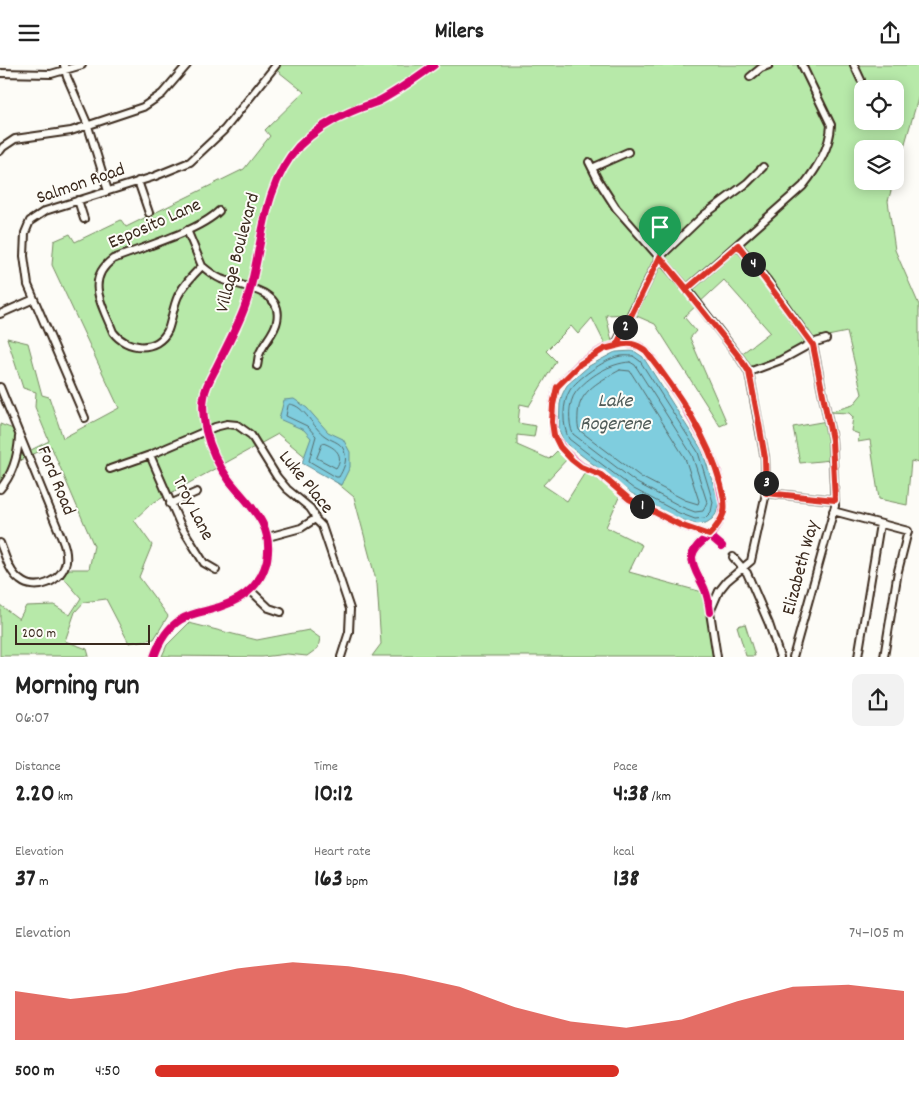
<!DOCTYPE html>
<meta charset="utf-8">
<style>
:root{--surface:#fff;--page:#f2f2f2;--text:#222;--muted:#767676;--accent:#d93025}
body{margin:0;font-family:Dekko,sans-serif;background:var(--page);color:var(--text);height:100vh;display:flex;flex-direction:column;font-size:19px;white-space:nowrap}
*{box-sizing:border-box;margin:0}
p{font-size:16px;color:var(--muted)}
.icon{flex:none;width:28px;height:28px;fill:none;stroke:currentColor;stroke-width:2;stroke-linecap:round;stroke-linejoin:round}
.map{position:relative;height:592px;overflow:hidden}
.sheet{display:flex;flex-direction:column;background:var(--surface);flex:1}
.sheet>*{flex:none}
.fabs{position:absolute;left:854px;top:15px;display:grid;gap:10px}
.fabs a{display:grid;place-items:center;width:50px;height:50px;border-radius:10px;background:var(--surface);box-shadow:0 2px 12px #0003;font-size:25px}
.scale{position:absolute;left:15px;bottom:12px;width:135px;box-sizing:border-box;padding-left:5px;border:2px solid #3b2a1e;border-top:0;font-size:14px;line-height:18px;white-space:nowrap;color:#3b2a1e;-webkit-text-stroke:4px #fdfcf7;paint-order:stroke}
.pin{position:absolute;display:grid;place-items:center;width:42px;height:42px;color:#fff;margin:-51px -21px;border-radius:50% 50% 50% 0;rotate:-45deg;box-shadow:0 0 5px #0007}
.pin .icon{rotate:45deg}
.km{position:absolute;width:25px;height:25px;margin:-12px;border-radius:50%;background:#222;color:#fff;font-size:14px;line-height:25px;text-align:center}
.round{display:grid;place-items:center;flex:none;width:52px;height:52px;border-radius:10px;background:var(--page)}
.headline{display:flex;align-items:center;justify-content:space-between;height:85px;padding:0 15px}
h1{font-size:28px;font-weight:800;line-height:38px}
.figures{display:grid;grid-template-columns:repeat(3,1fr);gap:8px;height:85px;padding:5px 15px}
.figures div{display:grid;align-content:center}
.figures b{font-size:25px;font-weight:800}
.figures small{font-size:14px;font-weight:400}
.figures p{font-size:14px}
.chart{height:140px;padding:10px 15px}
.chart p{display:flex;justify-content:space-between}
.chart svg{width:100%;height:90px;margin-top:5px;fill:var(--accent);opacity:.7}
ul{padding:0 15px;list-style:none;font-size:16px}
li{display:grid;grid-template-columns:80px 60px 1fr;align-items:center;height:38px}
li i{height:12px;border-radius:6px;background:var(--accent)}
header{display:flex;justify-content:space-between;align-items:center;height:65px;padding:0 15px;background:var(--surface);font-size:22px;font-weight:800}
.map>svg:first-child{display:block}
.green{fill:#b7e9a9;stroke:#798a64;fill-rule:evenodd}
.water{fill:#7fcdde;stroke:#648c91}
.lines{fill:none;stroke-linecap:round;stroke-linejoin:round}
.shore{stroke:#566b6b;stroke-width:1}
.minor-casing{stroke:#3b2a1e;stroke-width:10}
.minor{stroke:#fdfcf7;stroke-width:6}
.cycleway-casing{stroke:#fdfcf7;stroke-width:11}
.cycleway{stroke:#d6006c;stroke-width:8}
.route-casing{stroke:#fff;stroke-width:10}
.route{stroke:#d93025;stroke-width:6}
.labels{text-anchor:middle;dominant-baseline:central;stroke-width:4;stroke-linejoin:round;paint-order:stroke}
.street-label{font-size:19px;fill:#3b2a1e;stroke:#fdfcf7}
.water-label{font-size:20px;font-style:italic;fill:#4f5b58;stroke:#fdfcf7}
</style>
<header><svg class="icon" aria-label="menu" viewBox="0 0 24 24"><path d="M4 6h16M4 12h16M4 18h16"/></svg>Milers<svg class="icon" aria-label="share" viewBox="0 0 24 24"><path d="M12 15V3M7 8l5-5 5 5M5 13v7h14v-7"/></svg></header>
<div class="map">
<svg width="919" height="592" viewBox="0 0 919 592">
<rect width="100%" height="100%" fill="#fdfcf7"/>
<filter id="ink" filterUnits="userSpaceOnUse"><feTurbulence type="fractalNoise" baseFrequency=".02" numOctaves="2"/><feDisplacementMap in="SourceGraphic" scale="10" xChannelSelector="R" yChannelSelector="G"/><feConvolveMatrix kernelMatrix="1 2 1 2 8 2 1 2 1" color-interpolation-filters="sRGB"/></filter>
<g filter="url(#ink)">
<path class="green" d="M276,0H919V30L895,113V84H862V116H894L888,136L895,185L919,240V398L911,396L907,440L879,434L870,375L858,377L859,369L851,366L853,352L849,348L829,347L853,340L862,329L847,267L818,273L779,293L751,305L740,290L770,267L724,215L684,252L696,266L690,273L727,358L720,361L655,259L632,249L606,250L613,281L607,283L592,253L578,269L571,261L546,286L556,296L529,341L520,339L518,358L536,361L534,372L517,370V380L549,394L558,385L568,393L543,420L567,436L586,406L620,430L606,462L642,480L629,507L706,528L716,591H372L381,579L377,519L354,432L278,369L151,439L134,455L152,480L139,512L168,551L154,574L129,578L106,534L84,537L75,547L65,576L87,584L89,591H0V540L19,554L26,541L54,540L70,550L81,533L62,511L67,504H89L94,481L51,381L14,398L0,421V359L16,365L23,389L49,376L35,342L36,327L23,323L7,273L28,278L42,330L49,332L63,373L119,343L52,200L54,176L70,169L75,177L121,155L126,162L244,104L270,71L265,65L304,27L274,3ZM862,24H895V56H862Z
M827,356L831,395L800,398L793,362Z
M189,558L257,575L309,565L320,573L318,583L307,591L287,589L262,592L162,591L167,580Z
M745,559L755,591H746L737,561Z"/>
<path class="water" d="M634,286L643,292L702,385L719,437L716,449L712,454L706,458L695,459L677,453L631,428L564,377L559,365L560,339L562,330L567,320L589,301L615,287Z
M294,334L307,343L328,367L343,374L350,387V402L341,420L302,398L311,373L304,365L279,354L284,335Z"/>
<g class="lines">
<path class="shore" d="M633,291L640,296L698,387L713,437L711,447L705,453L695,454L679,448L634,424L569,374C562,361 562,338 570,325C577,314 604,295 617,292C622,290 628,291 633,291Z
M630,297L635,300L692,390L707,437L703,446L695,447L682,442L637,418L573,369C568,358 568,337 576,327C588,312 610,298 630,297Z
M620,305L630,306L685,393L699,436L698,439L685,435L641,412L579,365C577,359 578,354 578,349C579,325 602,315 620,305Z
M290,339C305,341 313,363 325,371C333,377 343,377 345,389C347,397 343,405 339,412H336L309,396L316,371L307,361L286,351L288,341Z
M323,378C335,382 345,390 336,403L317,393Z"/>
<defs>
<path id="minor" d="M64,0L67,12L87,58L108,126
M854,0L861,15
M0,8L51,9L82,0
M750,12L761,3L769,0
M0,86L3,82L15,74L71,66L143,42L162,29L187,0
M589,97L598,115L616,143L687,224L740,293L749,307L765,393L766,428L751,496L727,516L719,526L710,547L717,592
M592,103L628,87
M138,116L149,148
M78,135L84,154
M187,165L202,201C208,206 214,211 221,214C241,222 284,224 277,256C275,268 263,278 259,290C258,293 258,298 257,301
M738,180L767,215L813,280L832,375L835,441L793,592
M202,201C193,210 184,219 178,231C173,242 172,254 168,265C157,288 126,285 113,267C103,241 84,215 113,194C141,183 199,166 219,146
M687,224L803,121C817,103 830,83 831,60L802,0
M0,249L34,234
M615,281L660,192L704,150L747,118L763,102
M749,307L781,295L812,278L826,274
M0,322L62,474C65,481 67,489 66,497C62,516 36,528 20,515C9,507 5,490 0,478
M85,353L28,220L24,191L25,168L30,156L45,146L153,112L190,97L224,65L276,0
M150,390L181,461L204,498L216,505
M110,404L150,390L215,362L227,359L237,360L251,370L277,412L287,424L310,443L314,449L315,454L322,461L350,544L349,567L341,592
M0,424C12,410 18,391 19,372
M766,428L835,435
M170,439L197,427
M833,446L908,466L898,506L884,592
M268,472L301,463L315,454
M733,492L747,508L769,559L780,592
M250,525L269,543L281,547
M710,547C709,539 708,532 705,525C701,515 692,503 692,492C693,480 710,472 716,463C721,456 723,448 724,441L717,405L703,374L680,334L653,295L646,286L639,281L624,278L603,284L579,299L557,322L553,340V364L554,370L564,386L581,401L601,410L629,434L680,460L709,470L722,481
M154,592C159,577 166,564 180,555C189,549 200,547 209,545C237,538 260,525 267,495C274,458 249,441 229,415C219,401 210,383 206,366C204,356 202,342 204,332C205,322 211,312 216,303C225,284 236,265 244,244C264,191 258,126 299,81C313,67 331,55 350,47C359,43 369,40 379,36C398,26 416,13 434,0
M858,592L880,459"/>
</defs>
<use href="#minor" class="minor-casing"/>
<use href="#minor" class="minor"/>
<defs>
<path id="cycleway" d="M710,547C709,539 708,532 705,525C701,515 692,503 692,492C693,480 710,472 716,463C721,456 723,448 724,441L717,405L703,374L680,334L653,295L646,286L639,281L624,278L603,284L579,299L557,322L553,340V364L554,370L564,386L581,401L601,410L629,434L680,460L709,470L722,481
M154,592C159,577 166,564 180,555C189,549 200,547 209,545C237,538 260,525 267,495C274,458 249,441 229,415C219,401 210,383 206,366C204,356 202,342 204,332C205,322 211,312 216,303C225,284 236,265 244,244C264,191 258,126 299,81C313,67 331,55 350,47C359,43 369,40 379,36C398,26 416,13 434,0"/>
</defs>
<use href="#cycleway" class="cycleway-casing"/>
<use href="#cycleway" class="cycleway"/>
</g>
</g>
<g class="lines" filter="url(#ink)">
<defs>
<path id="route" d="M660,192L616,281L604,284L580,299L557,322L553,340L552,357L554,370L560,382L572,395L581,402L601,410L629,434L680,460L709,470C715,464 721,456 724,447C726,439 723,429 721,420C708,371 677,326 646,286C636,278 628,277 616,281L660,192L740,293L749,307L758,353L765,393L766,428L835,435L832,375L813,280L766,216L738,180L687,224L660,192"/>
</defs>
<use href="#route" class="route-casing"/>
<use href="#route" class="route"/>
</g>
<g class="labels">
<g class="street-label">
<text transform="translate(81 120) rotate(-19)">Salmon Road</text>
<text transform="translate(155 160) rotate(-24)">Esposito Lane</text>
<text transform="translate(239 188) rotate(-75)">Village Boulevard</text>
<text transform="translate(55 416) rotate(68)">Ford Road</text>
<text transform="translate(305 418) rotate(51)">Luke Place</text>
<text transform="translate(192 444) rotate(63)">Troy Lane</text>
<text transform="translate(802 503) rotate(-75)">Elizabeth Way</text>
</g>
<g class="water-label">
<text x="615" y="337">Lake<tspan x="615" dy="23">Rogerene</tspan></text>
</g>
</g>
</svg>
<div class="fabs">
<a><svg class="icon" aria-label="locate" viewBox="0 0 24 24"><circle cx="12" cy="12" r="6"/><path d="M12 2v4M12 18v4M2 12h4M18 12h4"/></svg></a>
<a><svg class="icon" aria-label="layers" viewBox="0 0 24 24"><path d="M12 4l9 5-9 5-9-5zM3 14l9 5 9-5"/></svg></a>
</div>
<div class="scale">200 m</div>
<div class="pin" style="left:660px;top:192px;background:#1e9e55"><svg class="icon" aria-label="arrive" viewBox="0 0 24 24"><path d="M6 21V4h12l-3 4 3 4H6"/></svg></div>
<b class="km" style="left:642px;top:441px">1</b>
<b class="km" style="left:625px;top:262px">2</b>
<b class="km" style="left:766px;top:418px">3</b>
<b class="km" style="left:753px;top:199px">4</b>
</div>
<section class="sheet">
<div class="headline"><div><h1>Morning run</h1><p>06:07</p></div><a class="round"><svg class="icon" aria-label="share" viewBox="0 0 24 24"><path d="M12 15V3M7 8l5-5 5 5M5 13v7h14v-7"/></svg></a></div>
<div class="figures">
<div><p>Distance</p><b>2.20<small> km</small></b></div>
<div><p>Time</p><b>10:12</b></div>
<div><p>Pace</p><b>4:38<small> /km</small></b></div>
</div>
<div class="figures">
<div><p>Elevation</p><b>37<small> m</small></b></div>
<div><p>Heart rate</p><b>163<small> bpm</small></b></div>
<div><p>kcal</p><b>138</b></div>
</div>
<div class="chart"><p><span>Elevation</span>74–105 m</p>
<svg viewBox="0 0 160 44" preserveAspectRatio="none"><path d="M0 44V20L10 24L20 21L30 15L40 9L50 6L60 8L70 12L80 18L90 28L100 35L110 38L120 34L130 25L140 18L150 17L160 20V44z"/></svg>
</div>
<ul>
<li><b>500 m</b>4:50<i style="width:62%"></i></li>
</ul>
</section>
